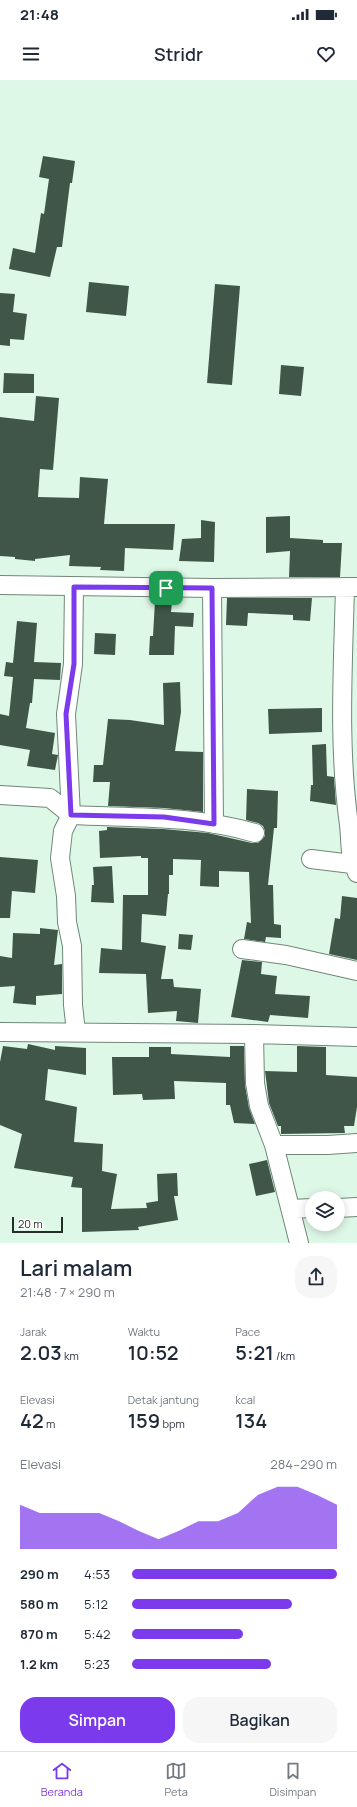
<!DOCTYPE html>
<html lang="id">
<meta charset="utf-8">
<style>
:root{--surface:#fff;--page:#f6f6f7;--text:#1f2937;--muted:#747a83;--line:#e0e1e3;--accent:#7c3aed}
body{margin:0;font-family:Manrope,sans-serif;background:var(--page);color:var(--text);height:100vh;display:flex;flex-direction:column;font-size:15px;white-space:nowrap}
*{box-sizing:border-box;margin:0}
p{font-size:13px;color:var(--muted)}
.icon{flex:none;width:22px;height:22px;fill:none;stroke:currentColor;stroke-width:2;stroke-linecap:round;stroke-linejoin:round}
.map{position:relative;height:1163px;overflow:hidden}
.drawer{display:flex;flex-direction:column;background:var(--surface);flex:1}
.drawer>*{flex:none}
.fabs{position:absolute;left:305px;top:1111px;display:grid;gap:8px}
.fabs a{display:grid;place-items:center;width:40px;height:40px;border-radius:50%;background:var(--surface);box-shadow:0 2px 10px #0003;font-size:20px}
.scale{position:absolute;left:12px;bottom:10px;width:51px;box-sizing:border-box;padding-left:4px;border:2px solid #252f28;border-top:0;font-size:11px;line-height:14px;white-space:nowrap;color:#252f28;-webkit-text-stroke:3px #fff;paint-order:stroke}
.pin{position:absolute;display:grid;place-items:center;width:34px;height:34px;color:#fff;margin:-17px;border-radius:8px;box-shadow:0 2px 6px #0006}
.round{display:grid;place-items:center;flex:none;width:42px;height:42px;border-radius:16px;background:var(--page)}
.summary{display:flex;align-items:center;justify-content:space-between;height:68px;padding:0 20px}
h1{font-size:22px;font-weight:600;line-height:30px}
.stats{display:grid;grid-template-columns:repeat(3,1fr);gap:6px;height:68px;padding:4px 20px}
.stats div{display:grid;align-content:center}
.stats b{font-size:20px;font-weight:600}
.stats small{font-size:11px;font-weight:400}
.stats p{font-size:11px}
.chart{height:112px;padding:8px 20px}
.chart p{display:flex;justify-content:space-between}
.chart svg{width:100%;height:72px;margin-top:4px;fill:var(--accent);opacity:.7}
.action{display:flex;gap:8px;margin-top:auto;padding:8px 20px}
.action a{flex:1;height:46px;border-radius:16px;background:var(--accent);color:#fff;font-size:16px;font-weight:600;line-height:46px;text-align:center}
.action a+a{background:var(--page);color:var(--text)}
ul{padding:0 20px;list-style:none;font-size:13px}
li{display:grid;grid-template-columns:64px 48px 1fr;align-items:center;height:30px}
li i{height:10px;border-radius:5px;background:var(--accent)}
.status{display:flex;justify-content:space-between;align-items:center;height:28px;padding:0 20px;background:var(--surface);direction:ltr}
.status svg{height:11px;fill:currentColor}
header{display:flex;justify-content:space-between;align-items:center;height:52px;padding:0 20px;background:var(--surface);font-size:18px;font-weight:600}
.menu{display:flex;justify-content:space-around;align-items:center;height:56px;border-top:1px solid var(--line);background:var(--surface);font-size:11px;color:var(--muted)}
.menu a{display:grid;justify-items:center;gap:2px}
.menu .current{color:var(--accent)}
.map>svg:first-child{display:block}
.building{fill:#405648}
.lines{fill:none;stroke-linecap:round;stroke-linejoin:round}
.minor-casing{stroke:#708778;stroke-width:20}
.minor{stroke:#fff;stroke-width:18}
.route-casing{stroke:#fff;stroke-width:8}
.route{stroke:#7c3aed;stroke-width:5}
</style>
<div class="status"><b>21:48</b><svg viewBox="0 0 49 12"><path d="M0 12V9h3v3zM5 12V6h3v6zM10 12V3h3v9zM15 12V0h3v12zM26 1h20v11H26zM47 4h2v5h-2z"/></svg></div>
<header><svg class="icon" aria-label="menu" viewBox="0 0 24 24"><path d="M4 6h16M4 12h16M4 18h16"/></svg>Stridr<svg class="icon" aria-label="heart" viewBox="0 0 24 24"><path d="M12 20l-8-8c-3-5 5-10 8-4 3-6 11-1 8 4z"/></svg></header>
<div class="map">
<svg width="357" height="1163" viewBox="0 0 357 1163">
<rect width="100%" height="100%" fill="#def8e7"/>
<path class="building" d="M43,76L75,81L72,103H70L62,167H57L50,197L9,189L13,168L35,173L41,133L44,134L49,99L39,97Z
M89,202L129,206L126,236L86,232Z
M215,204L240,206L232,305L207,303Z
M0,213L15,214L13,232L27,234L24,260L10,259V266L0,265Z
M281,285L304,287L301,316L279,314Z
M4,293L34,294V313H3Z
M36,316L59,318L53,390L40,389L38,417L79,418L80,397L108,399L104,444H175L173,470L125,468L124,491L100,490L101,487L69,486L70,475L35,479V481L15,479V477L0,476V337L34,341Z
M290,436V458L323,460V463H342L340,497H289L290,471L266,473V437Z
M201,440L215,442L214,482L179,481L182,459L201,458Z
M227,518H312L310,541L293,540V535L248,533L247,546L226,545Z
M155,521L172,522L171,532L194,533L193,547L175,546L174,575H149L150,556H153Z
M17,541L37,543L34,582L61,583L60,600L34,599L32,623H30L26,648L55,653L52,674L58,675L55,690L27,686L30,670L0,665V634L9,636L13,597L4,596L6,582L13,583Z
M95,553L116,554L115,575L94,574Z
M180,602L181,632L175,671L203,672V732L164,728L108,726L110,702H93L94,685H103L108,639L130,640L164,645L163,603Z
M322,628V652L269,654L268,629Z
M326,664L327,696L334,697L336,725L310,721L311,705H313L312,665Z
M247,709L278,711L277,748H274L268,805H273L274,844L281,845V858L266,857L265,862L244,859L247,842L251,843L249,792L219,791V807L200,806L201,780L173,779V795H169V814H168L166,836L142,834L141,862L166,866L161,899H173L174,907L201,909L198,943L176,941L177,931L148,933L146,894L99,893L101,868L122,870L123,815H148V778H141V776L100,778L99,751L107,750V747L163,749L208,753L252,763H258L265,756V751L263,746L258,743L246,740Z
M0,777L38,780L35,813L12,811L10,838H0Z
M112,786L114,823L91,822L92,805H94L93,787Z
M342,816L357,818V880L329,874L335,838L340,839Z
M40,848L58,850L54,885L62,884V914L36,916V925L13,923L15,906L0,907V876L12,878L13,853L40,854Z
M179,854L193,855L191,870L178,869Z
M242,880L262,882L261,894L277,896L275,914L310,916L308,938L270,935L268,942L231,937Z
M28,964L55,970V966L86,968V995L48,989L45,1020L77,1027L74,1062L103,1064L102,1091L117,1094L111,1129L147,1128L146,1123L158,1121L157,1094L177,1093L178,1116H174L178,1140L138,1147L139,1150L82,1152V1108L71,1107L73,1097L14,1088L22,1054L0,1045V982L3,966L27,969Z
M230,966H244L245,1005L249,1028L255,1044L234,1043L230,1025H226V1003L174,1001L175,1019L143,1020L142,1014L113,1015L112,977H149V967H171V974L230,977Z
M297,966L326,967V995L357,997V1027L354,1046H344L345,1053L281,1054V1046H278L269,1023L265,991L297,992Z
M267,1080L275,1112L256,1116L249,1084Z"/>
<g class="lines">
<defs>
<path id="minor" d="M0,505L212,508L357,507
M345,507C343,587 338,666 349,745C351,762 349,777 357,793
M212,508L214,744
M0,715L50,718L71,735L66,634L73,584L74,507
M311,779L352,784
M242,869L286,875L357,891
M0,952L254,954L357,957
M76,952L73,925L72,866L67,842L66,816L60,778L63,751L71,735C135,738 193,735 255,753
M254,954L255,1003L259,1026L274,1065L299,1163
M274,1065H328L357,1063
M338,1128L357,1127
M291,1129L312,1128"/>
</defs>
<use href="#minor" class="minor-casing"/>
<use href="#minor" class="minor"/>
</g>
<g class="lines">
<defs>
<path id="route" d="M74,507L212,508L214,744L164,737L71,735L66,634L74,584Z"/>
</defs>
<use href="#route" class="route-casing"/>
<use href="#route" class="route"/>
</g>
</svg>
<div class="fabs">
<a><svg class="icon" aria-label="layers" viewBox="0 0 24 24"><path d="M12 4l9 5-9 5-9-5zM3 14l9 5 9-5"/></svg></a>
</div>
<div class="scale">20 m</div>
<div class="pin" style="left:166px;top:508px;background:#1e9e55"><svg class="icon" aria-label="arrive" viewBox="0 0 24 24"><path d="M6 21V4h12l-3 4 3 4H6"/></svg></div>
</div>
<section class="drawer">
<div class="summary"><div><h1>Lari malam</h1><p>21:48 · 7 × 290 m</p></div><a class="round"><svg class="icon" aria-label="share" viewBox="0 0 24 24"><path d="M12 15V3M7 8l5-5 5 5M5 13v7h14v-7"/></svg></a></div>
<div class="stats">
<div><p>Jarak</p><b>2.03<small> km</small></b></div>
<div><p>Waktu</p><b>10:52</b></div>
<div><p>Pace</p><b>5:21<small> /km</small></b></div>
</div>
<div class="stats">
<div><p>Elevasi</p><b>42<small> m</small></b></div>
<div><p>Detak jantung</p><b>159<small> bpm</small></b></div>
<div><p>kcal</p><b>134</b></div>
</div>
<div class="chart"><p><span>Elevasi</span>284–290 m</p>
<svg viewBox="0 0 160 44" preserveAspectRatio="none"><path d="M0 44V17L10 22L20 22L30 22L40 22L50 27L60 33L70 38L80 33L90 27L100 27L110 22L120 11L130 6L140 6L150 11L160 17V44z"/></svg>
</div>
<ul>
<li><b>290 m</b>4:53<i style="width:100%"></i></li>
<li><b>580 m</b>5:12<i style="width:78%"></i></li>
<li><b>870 m</b>5:42<i style="width:54%"></i></li>
<li><b>1.2 km</b>5:23<i style="width:68%"></i></li>
</ul>
<div class="action"><a>Simpan</a><a>Bagikan</a></div>
</section>
<nav class="menu">
<a class="current"><svg class="icon" aria-label="home" viewBox="0 0 24 24"><path d="M3 11l9-7 9 7M6 9v11h12V9"/></svg>Beranda</a>
<a><svg class="icon" aria-label="map" viewBox="0 0 24 24"><path d="M3 6l6-2 6 2 6-2v14l-6 2-6-2-6 2zM9 4v14M15 6v14"/></svg>Peta</a>
<a><svg class="icon" aria-label="saved" viewBox="0 0 24 24"><path d="M7 4h10v16l-5-4-5 4z"/></svg>Disimpan</a>
</nav>
